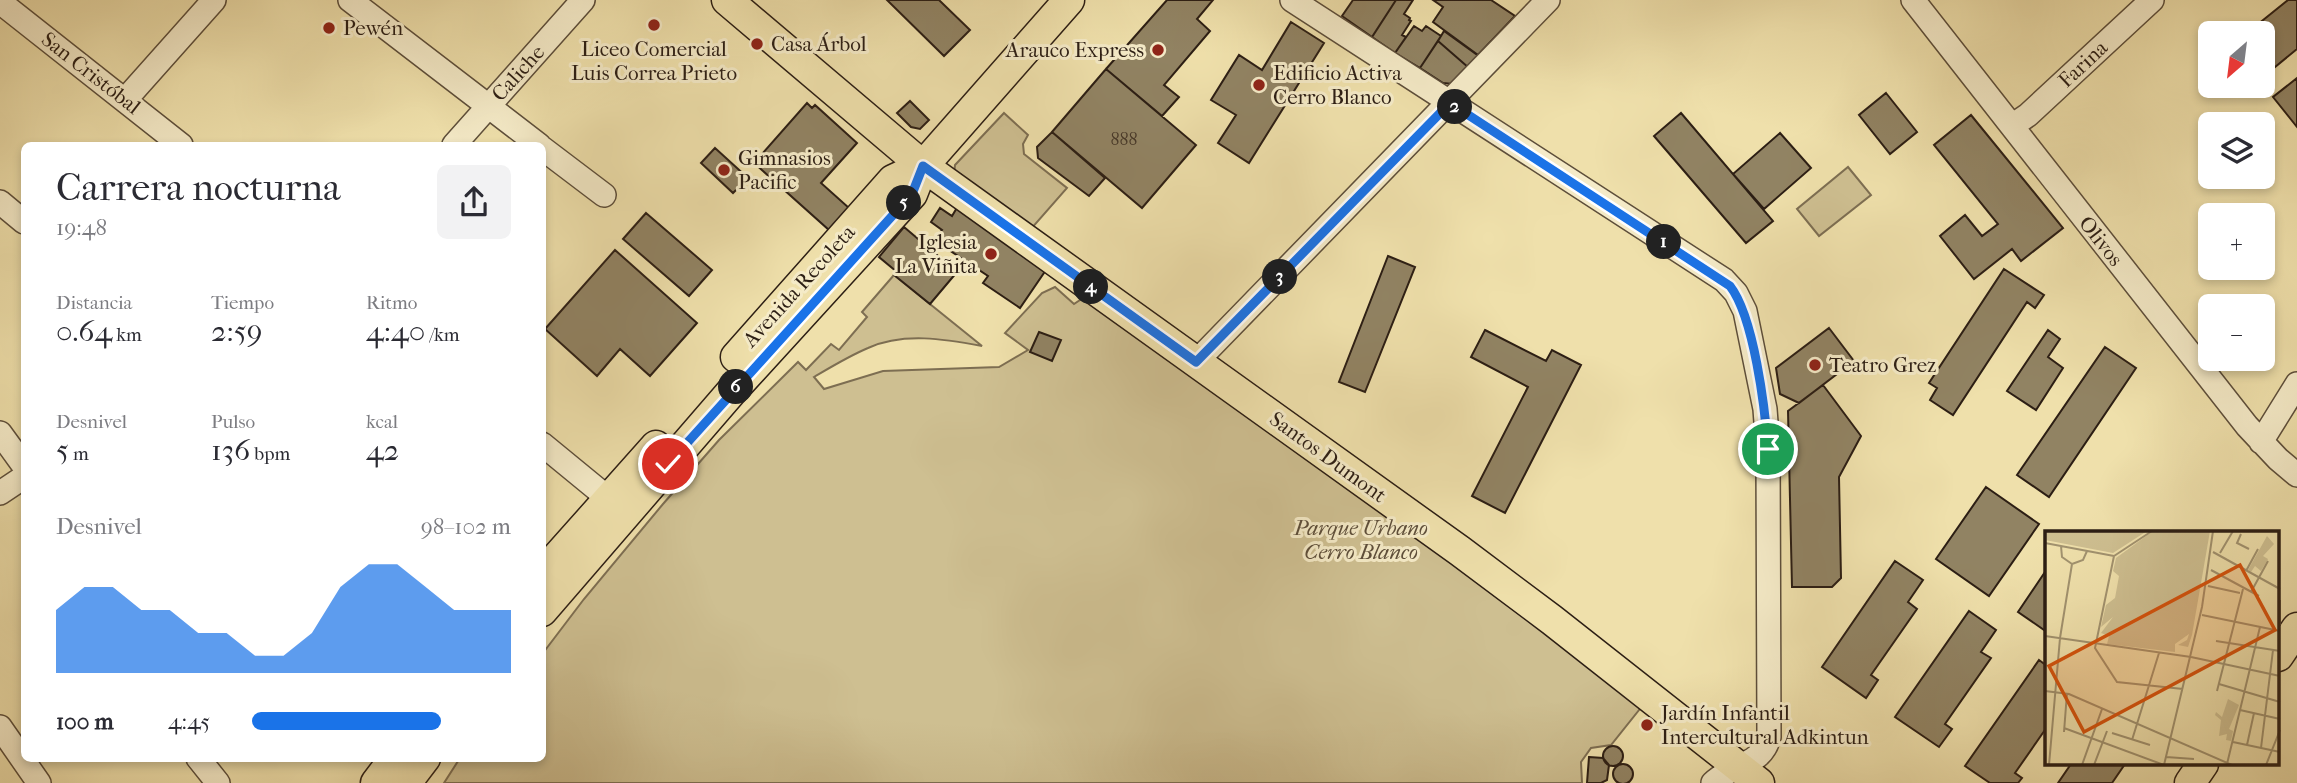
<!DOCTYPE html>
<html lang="es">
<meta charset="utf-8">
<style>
:root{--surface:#fff;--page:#f2f2f3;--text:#2b2b33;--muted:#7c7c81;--accent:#1a73e8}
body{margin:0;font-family:"IM FELL French Canon",serif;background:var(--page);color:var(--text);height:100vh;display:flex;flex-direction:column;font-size:26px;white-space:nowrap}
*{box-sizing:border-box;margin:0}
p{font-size:23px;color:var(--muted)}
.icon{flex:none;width:38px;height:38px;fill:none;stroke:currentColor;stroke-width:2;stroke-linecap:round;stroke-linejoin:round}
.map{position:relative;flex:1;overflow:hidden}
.panel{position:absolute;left:21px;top:142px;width:525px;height:620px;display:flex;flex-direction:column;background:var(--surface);border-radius:10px;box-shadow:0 4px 10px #0003}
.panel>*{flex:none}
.needle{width:46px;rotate:208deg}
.controls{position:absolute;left:2198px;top:21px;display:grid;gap:14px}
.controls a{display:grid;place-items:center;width:77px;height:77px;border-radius:10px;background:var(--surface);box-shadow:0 4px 10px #0003;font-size:35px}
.pin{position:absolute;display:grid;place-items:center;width:60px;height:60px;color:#fff;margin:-30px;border:4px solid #fff;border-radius:50%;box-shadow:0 2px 7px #0007}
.km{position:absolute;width:35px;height:35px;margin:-18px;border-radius:50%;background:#222;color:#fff;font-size:19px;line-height:35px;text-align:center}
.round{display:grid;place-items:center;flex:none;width:74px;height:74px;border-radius:10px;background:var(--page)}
.summary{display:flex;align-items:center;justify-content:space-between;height:119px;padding:0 35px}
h1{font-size:38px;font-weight:600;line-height:52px}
.figures{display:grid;grid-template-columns:repeat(3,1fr);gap:10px;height:119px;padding:7px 35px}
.figures div{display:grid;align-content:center}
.figures b{font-size:30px;font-weight:600}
.figures small{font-size:19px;font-weight:400}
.figures p{font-size:19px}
.chart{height:196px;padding:14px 35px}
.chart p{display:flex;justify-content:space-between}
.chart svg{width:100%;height:126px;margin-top:7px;fill:var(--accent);opacity:.7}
ul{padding:0 35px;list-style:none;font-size:23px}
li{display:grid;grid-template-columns:112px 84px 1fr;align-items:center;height:52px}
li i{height:18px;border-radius:9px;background:var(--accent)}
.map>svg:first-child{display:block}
.green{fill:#cebf91;stroke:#7d6e52;stroke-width:2}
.building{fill:#918363;stroke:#2c1e14;stroke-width:2}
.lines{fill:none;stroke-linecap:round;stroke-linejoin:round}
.minor-casing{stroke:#5d4e3a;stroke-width:26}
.major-casing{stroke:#2c1e14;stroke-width:33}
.minor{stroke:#f5ebc8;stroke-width:23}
.major{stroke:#efe0ab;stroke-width:30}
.route-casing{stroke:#fff;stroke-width:14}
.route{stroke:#1a73e8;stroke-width:9}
.poi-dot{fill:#8f2418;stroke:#f5ebc8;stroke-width:2.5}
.labels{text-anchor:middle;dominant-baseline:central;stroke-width:6;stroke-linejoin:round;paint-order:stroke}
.number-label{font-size:18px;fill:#453728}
.poi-label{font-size:21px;fill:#2c1e14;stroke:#f5ebc8;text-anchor:start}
.street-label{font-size:21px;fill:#2c1e14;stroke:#f5ebc8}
.park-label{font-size:21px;font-style:italic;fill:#5d4e3a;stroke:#f5ebc8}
.inset-road{fill:none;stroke:#a1926f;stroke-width:2}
.view{fill:#d5530d;fill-opacity:0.15;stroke:#d5530d;stroke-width:3.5}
.inset-edge{fill:none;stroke:#2c1e14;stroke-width:3.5}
</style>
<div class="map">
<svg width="2297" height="783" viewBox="0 0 2297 783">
<rect width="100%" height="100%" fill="#efe0ab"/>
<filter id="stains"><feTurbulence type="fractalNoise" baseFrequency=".00286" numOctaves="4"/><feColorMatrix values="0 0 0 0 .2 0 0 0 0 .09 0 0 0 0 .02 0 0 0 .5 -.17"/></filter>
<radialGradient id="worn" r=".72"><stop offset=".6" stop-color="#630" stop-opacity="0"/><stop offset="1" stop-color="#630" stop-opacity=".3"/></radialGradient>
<path class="green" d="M1004,113L1028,135L1023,144L1024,154L1067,188L1031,229L954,176L955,165Z
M1848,167L1871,195L1819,236L1797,209Z
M894,275L982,346C945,339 903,332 868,348C849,356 831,367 814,377L824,389L883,371L999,367L1028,350L1005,333L1042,293L1055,287L1074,304L1089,294L1643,705L1611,745L1591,748L1581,762L1582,783H444L460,758H542L543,653L584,599L663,504L719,440L798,362L806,370L831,344L839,350L867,317L862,312Z"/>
<path class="building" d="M887,0H939L970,30L944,56Z
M1167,0H1213L1197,19L1210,31L1164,85L1179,97L1162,116L1106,69Z
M1353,0H1396L1372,37L1342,16Z
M1396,0H1413L1404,14L1410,18L1409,20L1411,21L1402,35L1406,37L1395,53L1372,37Z
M1433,0H1491L1515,16L1478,55L1433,22L1443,7Z
M2288,0H2297V49L2263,77V33H2247Z
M1291,22L1324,43L1249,163L1218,143L1236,115L1211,100L1239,55L1262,70Z
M1414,26L1422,31L1426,26L1441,36L1420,68L1395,53Z
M1444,31L1480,57L1469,68L1438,41Z
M1438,41L1469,68L1453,84L1443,83L1420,68Z
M1106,69L1196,145L1142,208L1052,132Z
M2297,78V127L2273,97Z
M1886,93L1917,132L1890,154L1859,115Z
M910,101L929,120L920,129L911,127L897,113Z
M807,103L812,108L815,105L857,143L821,183L849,208L829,230L754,163Z
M1681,113L1773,221L1746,243L1654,136Z
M1971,115L2063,228L2021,261L2012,249L1974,279L1940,236L1965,215L1982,236L1998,224L1934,145Z
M1052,132L1105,178L1089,196L1038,158L1037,147Z
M1780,133L1811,168L1764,209L1733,174Z
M715,148L748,178L733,193L701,163Z
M958,206L1048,267L1020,308L983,283L988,276L934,240L942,230L931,222L940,208L952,216Z
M646,213L712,270L689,296L623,239Z
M904,227L957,272L930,304L894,275L897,272L879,257Z
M615,250L697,323L650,376L620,349L597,376L545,329Z
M1388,256L1415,267L1365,392L1339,382Z
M2004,269L2044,295L2035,308L2027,302L1953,415L1930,400L1937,388L1929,383Z
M1829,328L1854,361L1799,403L1780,394L1776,368Z
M1485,330L1546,361L1552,350L1581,365L1505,513L1472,496L1528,387L1471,357Z
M2048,330L2060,339L2048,357L2063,368L2036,410L2007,391Z
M1039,332L1061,340L1052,361L1030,352Z
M2105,347L2136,368L2049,497L2017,475Z
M1823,385L1861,436L1839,477L1841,578L1832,587H1792L1788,411Z
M1986,487L2039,524L1989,596L1936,559Z
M1895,561L1923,580L1908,602L1917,609L1871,675L1878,680L1866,698L1822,667Z
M2047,569V632L2018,612Z
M1969,611L1996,630L1981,652L1991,658L1945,724L1952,729L1939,747L1895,717Z
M2039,660L2047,666V727L2015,773L2022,778L2018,783H1990L1965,766Z
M1603 756a10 10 0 1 1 20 0a10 10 0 1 1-20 0Z
M1589,757L1603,758L1609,765L1607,780L1601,783H1587Z
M1613 774a10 10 0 1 1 20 0a10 10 0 1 1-20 0Z
M2071,764H2125L2112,783H2058Z"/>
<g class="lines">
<defs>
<path id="minor" d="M350,0L539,145
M1292,0L1724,280L1736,293L1745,311L1765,409L1768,449L1769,737C1762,766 1732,764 1713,783
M1913,0L2247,426L2278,459L2297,475
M0,2L181,145
M125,100L214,0
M2012,126L2028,115L2152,0
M454,145L583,0
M542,148L604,195
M0,202L24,222
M1196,362L1548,0
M0,433L24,466
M2261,442L2297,384
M542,444L609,499
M0,493L24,477
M0,727L39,783
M198,758L218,783"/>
<path id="major" d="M727,0L923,166L1460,551L1552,620L1759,783
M736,357L893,180L923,166
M542,574L656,446
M542,611L732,391L912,194L923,166L1069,0
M2278,656L2297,628
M376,783L395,758
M406,783L425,758
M2190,783L2203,764"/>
</defs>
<use href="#minor" class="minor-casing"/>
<use href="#major" class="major-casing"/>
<use href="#minor" class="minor"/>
<use href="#major" class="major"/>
</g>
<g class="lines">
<defs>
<path id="route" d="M668,464L912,194L923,166L1196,362L1450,103L1730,286C1754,317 1765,408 1768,449"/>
</defs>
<use href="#route" class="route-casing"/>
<use href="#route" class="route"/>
</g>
<g class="poi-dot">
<circle cx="654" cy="25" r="7"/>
<circle cx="329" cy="28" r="7"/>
<circle cx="757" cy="44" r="7"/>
<circle cx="1158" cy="50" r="7"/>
<circle cx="1259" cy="85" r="7"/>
<circle cx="724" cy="170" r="7"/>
<circle cx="991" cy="254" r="7"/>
<circle cx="1815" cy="365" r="7"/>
<circle cx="1647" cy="725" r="7"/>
</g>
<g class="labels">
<g class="number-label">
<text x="1124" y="139">888</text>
</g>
<g class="poi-label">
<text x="343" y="28">Pewén</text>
<text x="771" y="44">Casa Árbol</text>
<text x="654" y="49" text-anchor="middle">Liceo Comercial<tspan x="654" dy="24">Luis Correa Prieto</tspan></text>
<text x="1144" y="50" text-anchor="end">Arauco Express</text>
<text x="1273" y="73">Edificio Activa<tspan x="1273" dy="24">Cerro Blanco</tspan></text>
<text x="738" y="158">Gimnasios<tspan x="738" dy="24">Pacific</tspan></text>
<text x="977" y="242" text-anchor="end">Iglesia<tspan x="977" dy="24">La Viñita</tspan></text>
<text x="1829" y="365">Teatro Grez</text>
<text x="1661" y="713">Jardín Infantil<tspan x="1661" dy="24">Intercultural Adkintun</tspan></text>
</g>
<g class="street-label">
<text transform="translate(2083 64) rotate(-43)">Farina</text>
<text transform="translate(91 73) rotate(38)">San Cristóbal</text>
<text transform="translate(518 73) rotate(-48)">Caliche</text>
<text transform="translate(2101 241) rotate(52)">Olivos</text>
<text transform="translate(799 286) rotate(-48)">Avenida Recoleta</text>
<text transform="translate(1328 457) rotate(36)">Santos Dumont</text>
</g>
<g class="park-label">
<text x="1361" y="528">Parque Urbano<tspan x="1361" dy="24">Cerro Blanco</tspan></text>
</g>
</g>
<g transform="translate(2045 531)">
<rect width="234" height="234" fill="#efe0ab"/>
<path d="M0,0H102L68,22L0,9ZM108,0H165L147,104L143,116L133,114L142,109L144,103L130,113V121L62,113L64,105L56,102L68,86L56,96L61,74L70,67L74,45L68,40L71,27ZM222,5L229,13L218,25L223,28L216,40L210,35L206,41L203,39ZM183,168L194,174L184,198L188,200L186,210L181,209L182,203L174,205L176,189L170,184L171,181L177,186Z" fill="#cebf91"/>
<path class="inset-road" d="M196,3L192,12L204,18M0,12L69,25M16,15L17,26L27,33M168,21L235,58M175,22L188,0M69,25L50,117L72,151L138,158M69,25L107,0M27,33L38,29L42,20M166,39L214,65M201,40L213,18M163,55L195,62M206,61L223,30M235,69V94M157,84L235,100M0,105L146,126L235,145M15,107L27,33M171,110L235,120M174,153L235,171M0,160L24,163L187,234M172,160L198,58M195,179L235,188M19,197L119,234M19,201L22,162M67,202L105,214M87,209L114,122M188,211L235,221M202,214L209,182M216,217L228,119M121,226L149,228M182,233L215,96M4,234L15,107M37,234L57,178M49,234L62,200M119,234L157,76L168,0M221,234L235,199"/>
<path class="view" d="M195,34L230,99L39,201L4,135Z"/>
<rect width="234" height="234" class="inset-edge"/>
</g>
<rect width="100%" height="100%" filter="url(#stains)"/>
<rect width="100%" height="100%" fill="url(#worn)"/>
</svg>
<div class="controls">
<a><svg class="needle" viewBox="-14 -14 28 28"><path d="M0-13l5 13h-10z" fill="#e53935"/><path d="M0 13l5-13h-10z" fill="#7c7c81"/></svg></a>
<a><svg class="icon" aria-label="layers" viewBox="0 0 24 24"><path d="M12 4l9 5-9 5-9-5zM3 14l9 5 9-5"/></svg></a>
<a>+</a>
<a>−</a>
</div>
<div class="pin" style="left:1768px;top:449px;background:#1e9e55"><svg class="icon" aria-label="arrive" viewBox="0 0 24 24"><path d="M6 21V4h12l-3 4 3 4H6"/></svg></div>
<div class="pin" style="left:668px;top:464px;background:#d93025"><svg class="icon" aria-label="check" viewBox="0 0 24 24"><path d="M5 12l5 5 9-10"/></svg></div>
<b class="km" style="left:1664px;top:242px">1</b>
<b class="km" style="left:1455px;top:107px">2</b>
<b class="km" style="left:1280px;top:277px">3</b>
<b class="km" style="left:1091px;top:287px">4</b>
<b class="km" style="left:904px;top:203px">5</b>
<b class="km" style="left:736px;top:387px">6</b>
<section class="panel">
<div class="summary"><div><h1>Carrera nocturna</h1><p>19:48</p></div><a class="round"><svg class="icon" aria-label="share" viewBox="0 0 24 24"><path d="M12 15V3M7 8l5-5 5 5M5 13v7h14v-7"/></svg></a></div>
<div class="figures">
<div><p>Distancia</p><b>0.64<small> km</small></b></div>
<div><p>Tiempo</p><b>2:59</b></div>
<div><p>Ritmo</p><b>4:40<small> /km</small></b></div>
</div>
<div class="figures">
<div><p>Desnivel</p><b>5<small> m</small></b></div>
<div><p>Pulso</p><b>136<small> bpm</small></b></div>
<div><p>kcal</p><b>42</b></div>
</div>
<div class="chart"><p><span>Desnivel</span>98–102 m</p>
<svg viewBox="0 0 160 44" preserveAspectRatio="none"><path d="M0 44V22L10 14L20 14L30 22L40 22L50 30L60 30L70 38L80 38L90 30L100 14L110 6L120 6L130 14L140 22L150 22L160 22V44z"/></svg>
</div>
<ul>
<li><b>100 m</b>4:45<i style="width:73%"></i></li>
</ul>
</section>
</div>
